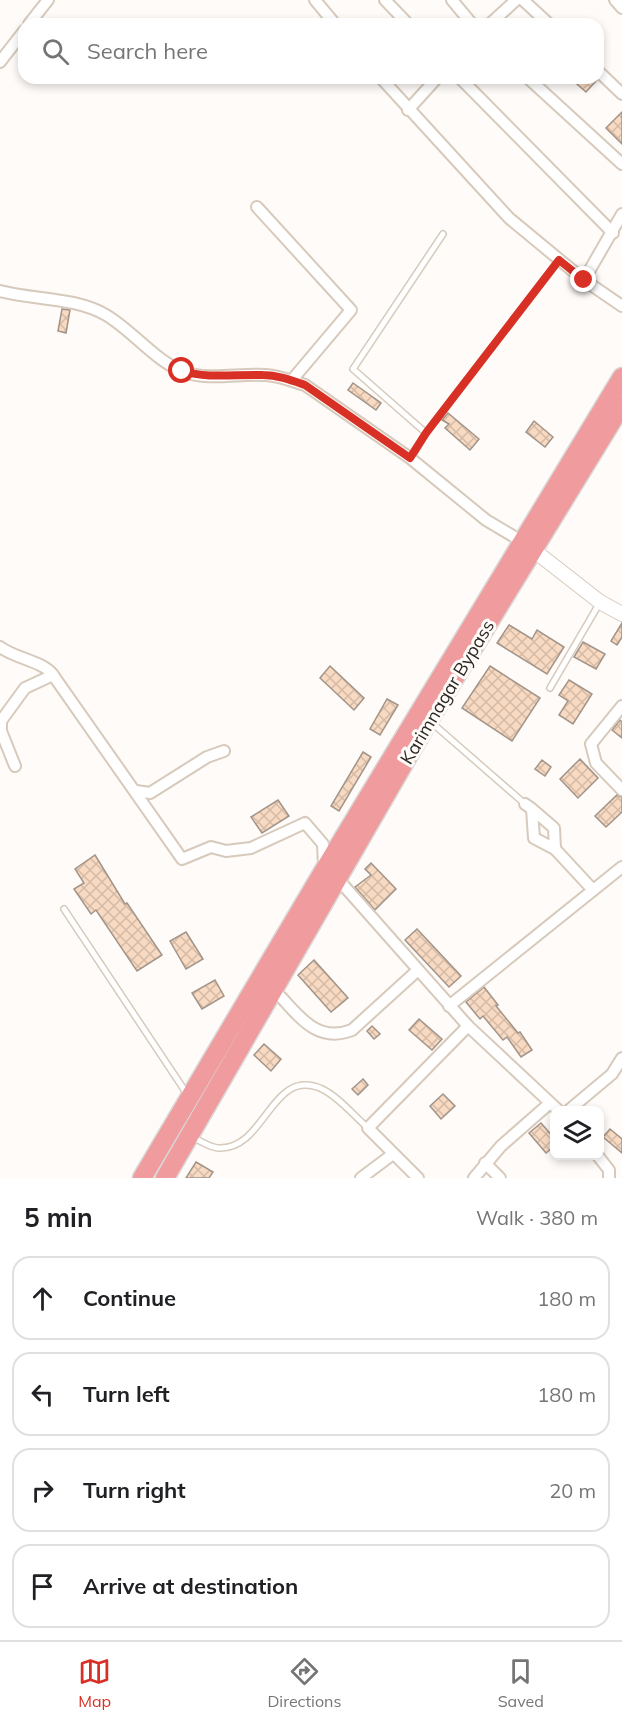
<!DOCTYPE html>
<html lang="en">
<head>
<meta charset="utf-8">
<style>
	:root { --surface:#fff; --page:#f2f2f2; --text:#202124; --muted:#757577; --line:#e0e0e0; --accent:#d93025 }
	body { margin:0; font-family:Mulish,sans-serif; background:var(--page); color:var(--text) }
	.controls { position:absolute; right:18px; bottom:18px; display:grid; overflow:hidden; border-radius:12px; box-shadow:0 3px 9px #0003 }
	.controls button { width:54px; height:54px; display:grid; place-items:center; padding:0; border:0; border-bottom:2px solid var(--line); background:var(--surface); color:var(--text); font:30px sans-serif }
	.stop { position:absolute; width:18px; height:18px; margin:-14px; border:4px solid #d93025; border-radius:50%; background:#fff }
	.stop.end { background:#d93025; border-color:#fff; box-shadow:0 2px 6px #0008 }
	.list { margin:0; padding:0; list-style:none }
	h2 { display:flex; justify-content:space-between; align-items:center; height:78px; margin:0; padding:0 24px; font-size:26px }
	h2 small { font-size:20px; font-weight:400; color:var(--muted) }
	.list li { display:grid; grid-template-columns:39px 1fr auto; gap:18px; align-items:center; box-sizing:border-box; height:84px; margin:0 12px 12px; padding:0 12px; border:2px solid var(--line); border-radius:18px }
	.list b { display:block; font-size:22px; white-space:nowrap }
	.list em { font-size:20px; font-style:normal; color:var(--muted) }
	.icon { flex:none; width:33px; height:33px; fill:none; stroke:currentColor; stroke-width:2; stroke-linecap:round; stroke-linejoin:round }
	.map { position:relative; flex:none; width:622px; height:1178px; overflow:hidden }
	.search { position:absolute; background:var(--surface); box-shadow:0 3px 9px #0003; left:18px; right:18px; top:18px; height:66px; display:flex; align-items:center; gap:15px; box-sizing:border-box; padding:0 21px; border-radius:18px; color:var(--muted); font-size:22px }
	.sheet { height:462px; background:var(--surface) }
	nav { display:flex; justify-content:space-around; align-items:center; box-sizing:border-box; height:84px; border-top:2px solid var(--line); background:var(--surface); font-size:16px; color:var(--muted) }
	nav a { display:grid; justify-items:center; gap:3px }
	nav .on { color:var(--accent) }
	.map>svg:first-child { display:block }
	.building { fill:url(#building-cross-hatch); stroke:#a29489; stroke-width:1.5 }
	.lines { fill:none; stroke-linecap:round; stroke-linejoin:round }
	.lane-casing { stroke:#d7cabc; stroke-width:8 }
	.street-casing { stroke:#d7cabc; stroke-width:14 }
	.secondary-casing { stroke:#d7cabc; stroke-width:16 }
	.highway-casing { stroke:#d9d8d7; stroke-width:21 }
	.lane { stroke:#fff; stroke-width:5 }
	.street { stroke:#fff; stroke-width:10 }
	.secondary { stroke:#fff; stroke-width:14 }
	.highway { stroke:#f09b9e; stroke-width:18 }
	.route { stroke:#d93025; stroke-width:8 }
	.labels { text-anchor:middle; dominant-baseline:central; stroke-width:6; stroke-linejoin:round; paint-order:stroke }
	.street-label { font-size:18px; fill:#2c2722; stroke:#fefbf8 }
</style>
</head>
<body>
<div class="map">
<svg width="622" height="1178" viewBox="0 0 622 1178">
	<defs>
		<pattern id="building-cross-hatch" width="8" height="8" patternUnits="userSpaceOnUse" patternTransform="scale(1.5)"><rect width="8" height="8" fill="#f8dac2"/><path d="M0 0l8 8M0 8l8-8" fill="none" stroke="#d5bba6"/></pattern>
	</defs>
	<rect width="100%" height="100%" fill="#fefbf8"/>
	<!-- building -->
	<g class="building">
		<polygon points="570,78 594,78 597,80 586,92"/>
		<polygon points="622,112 622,144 606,128"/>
		<polygon points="62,309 70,310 66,333 58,331"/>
		<polygon points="353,383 381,403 376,410 348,390"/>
		<polygon points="448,413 479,439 470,450 445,428 449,424 442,420"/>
		<polygon points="534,421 553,437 545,447 526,432"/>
		<polygon points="622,623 622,637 617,645 611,641"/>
		<polygon points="509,625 532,639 537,630 564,647 547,674 497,643"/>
		<polygon points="583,642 605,654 596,669 574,657"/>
		<polygon points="330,666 364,698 354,710 320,678"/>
		<polygon points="490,666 540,698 512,741 462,708"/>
		<polygon points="569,680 592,694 573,724 559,715 568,701 559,695"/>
		<polygon points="387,699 398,705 380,735 370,729"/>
		<polygon points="620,720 622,722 622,738 612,730"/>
		<polygon points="363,752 371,757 339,811 331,806"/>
		<polygon points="580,759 598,778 578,798 560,779"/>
		<polygon points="542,760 551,767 545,776 535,769"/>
		<polygon points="617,795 622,797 622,812 606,827 595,816"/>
		<polygon points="278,800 289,816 262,833 251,817"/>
		<polygon points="95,855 125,904 127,903 162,955 137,971 96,910 91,914 74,889 84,883 75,869"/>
		<polygon points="371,863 396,889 375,910 355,887 371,875 365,869"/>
		<polygon points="417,929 461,976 449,987 405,940"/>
		<polygon points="186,932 203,959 186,969 170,941"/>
		<polygon points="314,960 348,998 331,1012 298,975"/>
		<polygon points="215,980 224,996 202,1009 192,993"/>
		<polygon points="484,987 498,1005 496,1006 518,1033 520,1032 532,1050 521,1057 507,1037 503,1040 483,1016 480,1019 466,1002"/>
		<polygon points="419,1019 442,1039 432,1050 409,1030"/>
		<polygon points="372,1026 380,1034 374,1039 367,1031"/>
		<polygon points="264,1044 281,1059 271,1071 254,1055"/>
		<polygon points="363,1079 368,1085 358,1095 352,1089"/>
		<polygon points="443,1094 455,1106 441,1119 430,1106"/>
		<polygon points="541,1123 555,1139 555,1146 546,1153 529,1133"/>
		<polygon points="610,1129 622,1139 622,1153 603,1137"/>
		<polygon points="196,1162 213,1172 209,1178 186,1178"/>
	</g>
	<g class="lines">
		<defs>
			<g id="lane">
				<polyline points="426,433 559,260"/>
				<polyline points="411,458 426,433 353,369 443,234"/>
				<polyline points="550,688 599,604"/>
				<polyline points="431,722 525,804"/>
				<polyline points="64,909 187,1094"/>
				<path d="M198,1140C204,1143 212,1148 219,1148C266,1150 271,1066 322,1089C339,1097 354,1116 368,1128"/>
			</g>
			<g id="street">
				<polyline points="315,0 335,24"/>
				<polyline points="385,0 408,24"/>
				<polyline points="452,0 472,24"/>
				<polyline points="523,0 549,24"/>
				<polyline points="615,0 622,8"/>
				<polyline points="29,24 48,0"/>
				<polyline points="490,24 516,0"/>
				<polyline points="0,62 24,31"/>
				<polyline points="598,71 622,94"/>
				<polyline points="381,78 509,218 584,280"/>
				<polyline points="460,78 613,233"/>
				<polyline points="528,78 622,164"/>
				<polyline points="408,110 437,78"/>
				<polyline points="257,207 351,310 292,380"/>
				<polyline points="622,214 584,280 622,306"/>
				<path d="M0,291C34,300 75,297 106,315C133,331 155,361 184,372C210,381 239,373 266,375C280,376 292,381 305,385L410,458L486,520L523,542"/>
				<path d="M0,647C16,659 43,661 53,675"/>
				<polyline points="622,706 591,744 596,763 622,790"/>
				<polyline points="15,766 1,731 1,721 25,688 53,675 182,859 211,847 226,851 251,848 305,823 323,844 324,866"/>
				<polyline points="136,791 150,793 207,757 224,751"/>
				<polyline points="525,804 532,809 534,838 555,849 554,828 532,809"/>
				<polyline points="555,849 593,890"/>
				<polyline points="337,878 468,1026 368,1128 418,1178"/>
				<path d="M281,997C301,1019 319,1043 352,1030L418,970"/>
				<polyline points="449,1006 622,867"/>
				<polyline points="468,1026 558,1110"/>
				<polyline points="569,1110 612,1074 622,1058"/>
				<polyline points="598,1156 609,1170 609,1178"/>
				<polyline points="485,1163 500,1178"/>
				<polyline points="361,1178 393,1154"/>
				<polyline points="474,1178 501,1146 550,1103"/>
			</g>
			<polyline id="secondary" points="527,545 600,602 622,614"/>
			<g id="highway">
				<polyline points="142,1178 324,870 622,377"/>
				<polyline points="165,1178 429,720 622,405"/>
			</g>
		</defs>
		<!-- lane casing -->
		<use href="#lane" class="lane-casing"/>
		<!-- street casing -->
		<use href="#street" class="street-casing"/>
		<!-- secondary casing -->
		<use href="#secondary" class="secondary-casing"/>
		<!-- highway casing -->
		<use href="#highway" class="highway-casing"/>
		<!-- lane -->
		<use href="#lane" class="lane"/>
		<!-- street -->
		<use href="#street" class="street"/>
		<!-- secondary -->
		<use href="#secondary" class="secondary"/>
		<!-- highway -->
		<use href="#highway" class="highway"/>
	</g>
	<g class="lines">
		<!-- route -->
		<path class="route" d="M182,371C209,379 236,374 263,375C278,375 291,380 305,385L410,458L426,433L559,260L584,280"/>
	</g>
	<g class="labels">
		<!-- street labels -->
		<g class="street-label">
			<text transform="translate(447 692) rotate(-59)">Karimnagar Bypass</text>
		</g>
	</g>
</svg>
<div class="controls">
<button><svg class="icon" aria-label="layers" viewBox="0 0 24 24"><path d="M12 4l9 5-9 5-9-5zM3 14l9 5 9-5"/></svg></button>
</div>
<div class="stop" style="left:182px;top:371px"></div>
<div class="stop end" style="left:584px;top:280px"></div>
<div class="search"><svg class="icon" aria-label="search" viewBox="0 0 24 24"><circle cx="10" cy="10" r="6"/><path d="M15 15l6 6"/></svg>Search here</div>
</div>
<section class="sheet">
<h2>5 min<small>Walk · 380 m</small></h2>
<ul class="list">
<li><svg class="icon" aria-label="ahead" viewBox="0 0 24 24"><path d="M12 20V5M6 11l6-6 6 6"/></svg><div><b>Continue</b></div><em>180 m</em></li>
<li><svg class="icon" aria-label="left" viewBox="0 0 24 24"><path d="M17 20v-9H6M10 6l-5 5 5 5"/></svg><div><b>Turn left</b></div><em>180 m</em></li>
<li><svg class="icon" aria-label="right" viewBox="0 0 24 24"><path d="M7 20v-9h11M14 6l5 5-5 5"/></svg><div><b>Turn right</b></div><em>20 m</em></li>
<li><svg class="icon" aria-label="arrive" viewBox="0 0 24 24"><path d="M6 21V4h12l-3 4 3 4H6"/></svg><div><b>Arrive at destination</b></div></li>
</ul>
</section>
<nav>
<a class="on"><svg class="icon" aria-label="map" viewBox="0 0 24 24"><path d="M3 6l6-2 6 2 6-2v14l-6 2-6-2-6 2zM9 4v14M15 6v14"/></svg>Map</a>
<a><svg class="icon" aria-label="directions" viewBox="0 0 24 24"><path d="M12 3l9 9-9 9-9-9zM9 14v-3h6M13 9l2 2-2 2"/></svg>Directions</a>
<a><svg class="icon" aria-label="saved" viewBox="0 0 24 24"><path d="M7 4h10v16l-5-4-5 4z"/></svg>Saved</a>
</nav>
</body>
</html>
